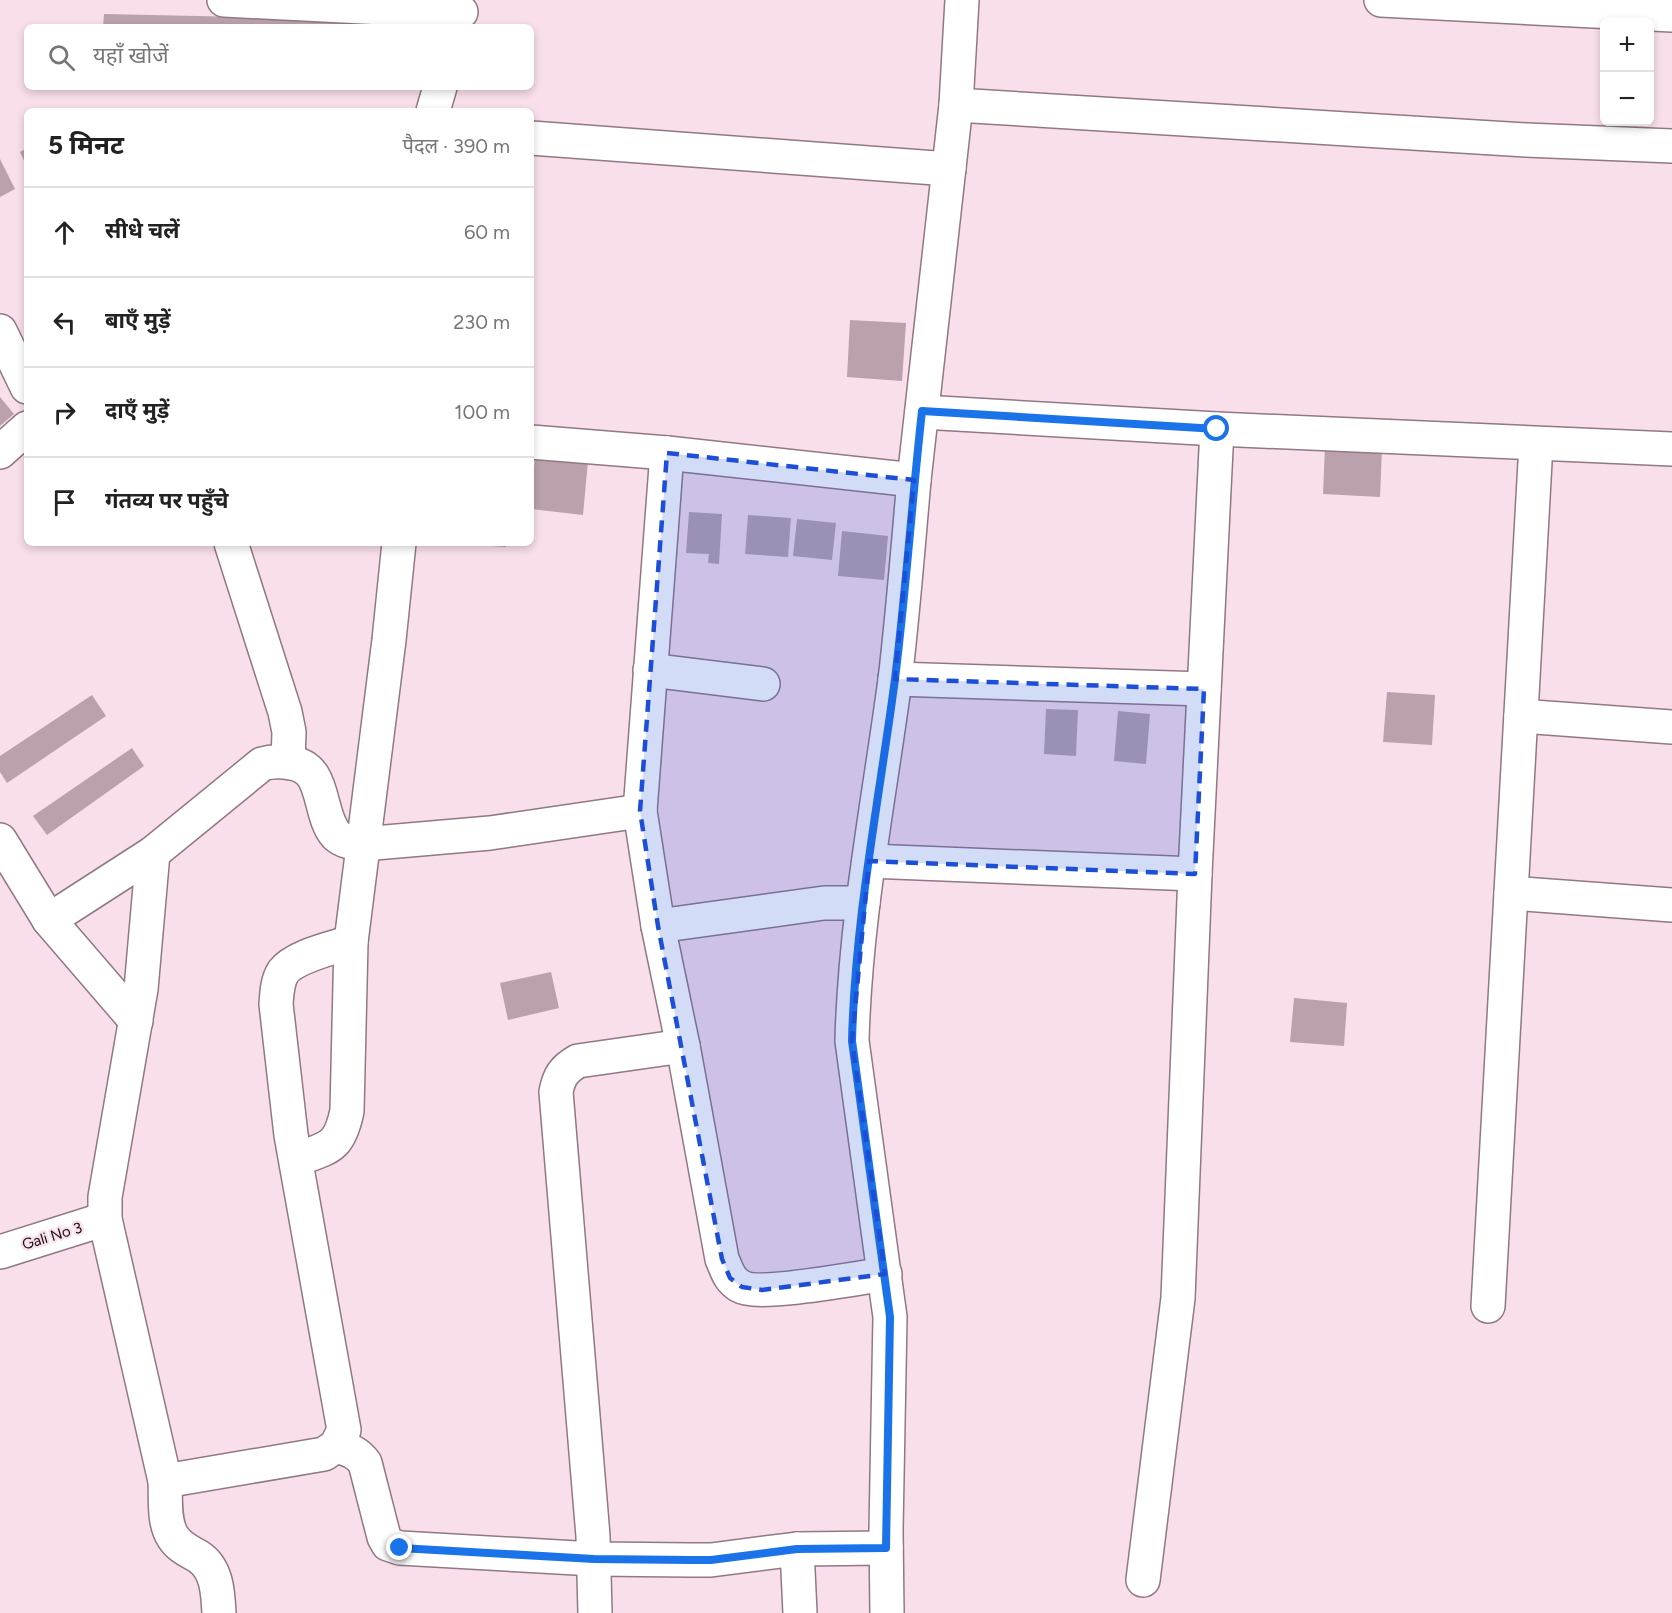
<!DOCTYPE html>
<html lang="hi">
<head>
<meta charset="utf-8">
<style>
	:root { --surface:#fff; --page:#f2f2f2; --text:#222; --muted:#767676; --line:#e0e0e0 }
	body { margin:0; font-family:Figtree,"Noto Sans Devanagari",sans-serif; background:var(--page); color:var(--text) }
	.controls { position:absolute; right:18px; top:18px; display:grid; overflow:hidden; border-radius:9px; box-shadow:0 3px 9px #0003 }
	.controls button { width:54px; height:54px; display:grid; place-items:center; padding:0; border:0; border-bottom:2px solid var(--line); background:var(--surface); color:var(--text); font:30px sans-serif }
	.stop { position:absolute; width:18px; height:18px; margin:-14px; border:4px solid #1a73e8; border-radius:50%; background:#fff }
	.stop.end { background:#1a73e8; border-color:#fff; box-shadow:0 2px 6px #0008 }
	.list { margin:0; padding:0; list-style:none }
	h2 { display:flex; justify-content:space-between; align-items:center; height:78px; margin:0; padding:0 24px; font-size:26px }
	h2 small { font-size:20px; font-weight:400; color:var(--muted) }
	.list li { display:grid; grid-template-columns:39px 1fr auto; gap:18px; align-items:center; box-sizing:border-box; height:90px; padding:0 24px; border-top:2px solid var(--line) }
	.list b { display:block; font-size:22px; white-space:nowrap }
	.list em { font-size:20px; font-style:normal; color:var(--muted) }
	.icon { flex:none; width:33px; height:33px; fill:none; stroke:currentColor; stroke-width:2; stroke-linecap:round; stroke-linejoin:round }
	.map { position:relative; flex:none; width:1672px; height:1613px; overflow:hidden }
	.search { position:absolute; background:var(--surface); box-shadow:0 3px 9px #0003; left:24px; top:24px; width:510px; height:66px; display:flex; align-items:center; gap:15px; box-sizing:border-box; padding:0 21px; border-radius:9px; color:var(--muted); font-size:22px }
	.panel { position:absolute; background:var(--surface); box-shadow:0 3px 9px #0003; left:24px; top:108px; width:510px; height:438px; border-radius:9px }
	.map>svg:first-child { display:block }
	.building { fill:#bba1ad }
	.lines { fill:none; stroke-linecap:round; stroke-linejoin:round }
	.minor-casing { stroke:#907884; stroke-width:36 }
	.minor { stroke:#fff; stroke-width:33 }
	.route { stroke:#1a73e8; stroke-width:8 }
	.marked { fill:#1d4ed8; fill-opacity:0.2; stroke:#1d4ed8; stroke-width:4.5; stroke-dasharray:12 8; stroke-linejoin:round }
	.labels { text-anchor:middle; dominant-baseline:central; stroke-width:4.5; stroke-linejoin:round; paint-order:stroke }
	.street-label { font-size:15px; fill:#160d12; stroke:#f9deeb }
</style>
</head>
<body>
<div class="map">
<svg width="1672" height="1613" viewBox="0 0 1672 1613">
	<rect width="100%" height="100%" fill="#f9deeb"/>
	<!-- building -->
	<g class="building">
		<polygon points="104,14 339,19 338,27 103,27"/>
		<polygon points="27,148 27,167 20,152"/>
		<polygon points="0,159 15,189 0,197"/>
		<polygon points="850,320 906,323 902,381 847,377"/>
		<polygon points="0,397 14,414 0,426"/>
		<polygon points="1325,446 1382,449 1380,497 1323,494"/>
		<polygon points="535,455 588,461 583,515 531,509"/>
		<polygon points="689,512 722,514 719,564 708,563 709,554 686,553"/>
		<polygon points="748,515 791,518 788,557 745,554"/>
		<polygon points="797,519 836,523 832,560 793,556"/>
		<polygon points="842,531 888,536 884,580 838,576"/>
		<polygon points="477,543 506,543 506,547 477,545"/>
		<polygon points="1387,692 1435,695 1432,745 1383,742"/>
		<polygon points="92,695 106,716 7,783 0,772 0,756"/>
		<polygon points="1046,709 1078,710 1076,756 1044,754"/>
		<polygon points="1118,711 1150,714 1146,764 1114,761"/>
		<polygon points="132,748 144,766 47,835 33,816"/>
		<polygon points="551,972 559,1008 508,1020 500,983"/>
		<polygon points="1294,998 1347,1003 1344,1046 1290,1042"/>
	</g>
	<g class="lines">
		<defs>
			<g id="minor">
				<polyline points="224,0 461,12"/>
				<polyline points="1381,0 1672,15"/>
				<polyline points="956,105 1526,140 1672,146"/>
				<polyline points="433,111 440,87"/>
				<polyline points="531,138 949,169"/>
				<polyline points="0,331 27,387"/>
				<polyline points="922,412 1217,429 1672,449"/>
				<path d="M531,442L667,453L914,480C908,547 903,613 895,680C879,800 855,920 852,1041L890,1317L886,1530L887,1613"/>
				<polyline points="0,452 27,428"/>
				<path d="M667,453L640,811L658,926L683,1046L722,1259C727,1270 729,1280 740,1286C758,1297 859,1278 885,1274"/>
				<polyline points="914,480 956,105 962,0"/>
				<polyline points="231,543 285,712 289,732 288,762"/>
				<polyline points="650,670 763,684"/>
				<polyline points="895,679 1204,689"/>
				<polyline points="1521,716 1672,727"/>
				<polyline points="0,840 49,920 136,1021"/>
				<path d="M153,853L141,989L105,1197V1219L165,1481C166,1498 163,1522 173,1537C179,1547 189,1551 199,1557C217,1569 218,1593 219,1613"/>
				<polyline points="869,861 1195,874"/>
				<polyline points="1511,893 1672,905"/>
				<path d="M49,920L153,853L262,764C272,761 280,761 291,763C327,767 317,813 336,835C343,842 354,843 363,844L490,833L640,811"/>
				<polyline points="658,926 824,903 863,903"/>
				<path d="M296,1160C329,1147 339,1149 347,1111L351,942L389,640L399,543"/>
				<polyline points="0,1252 105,1219"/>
				<polyline points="1488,1306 1536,444"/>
				<path d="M336,1446C349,1450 357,1452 365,1463L384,1537L388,1544L400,1548L594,1559L690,1560H711L797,1549L886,1548"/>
				<path d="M165,1481L324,1454L336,1446L344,1430L291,1135L276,1004C277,993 277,982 283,972C295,956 333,948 351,942"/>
				<polyline points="797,1549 800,1613"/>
				<polyline points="1143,1580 1178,1298 1195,874 1217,429"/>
				<path d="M595,1613L593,1536L556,1092C559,1076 564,1069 578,1061L683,1046"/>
			</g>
		</defs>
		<!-- minor casing -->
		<use href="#minor" class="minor-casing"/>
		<!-- minor -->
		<use href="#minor" class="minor"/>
	</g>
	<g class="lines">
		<!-- route -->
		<path class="route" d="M400,1548L594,1559L690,1560H711L797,1549L886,1548L890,1317L852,1041C855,920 879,800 895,679C906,590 912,501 922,411L1217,429"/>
	</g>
	<!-- marked area -->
	<path class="marked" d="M667,453L914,480L895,679L1204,689L1195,874L869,861L852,1041L885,1274L762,1290L742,1287L730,1278L722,1259L658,926L640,811Z"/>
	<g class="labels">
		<!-- street labels -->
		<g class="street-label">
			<text transform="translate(52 1236) rotate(-17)">Gali No 3</text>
		</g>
	</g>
</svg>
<div class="controls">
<button>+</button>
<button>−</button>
</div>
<div class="stop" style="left:1217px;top:429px"></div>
<div class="stop end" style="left:400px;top:1548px"></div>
<div class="search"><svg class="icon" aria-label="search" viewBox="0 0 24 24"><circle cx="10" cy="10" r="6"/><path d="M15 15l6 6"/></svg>यहाँ खोजें</div>
<section class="panel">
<h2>5 मिनट<small>पैदल · 390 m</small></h2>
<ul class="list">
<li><svg class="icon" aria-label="ahead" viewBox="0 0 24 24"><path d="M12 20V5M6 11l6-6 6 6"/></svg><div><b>सीधे चलें</b></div><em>60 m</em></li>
<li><svg class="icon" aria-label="left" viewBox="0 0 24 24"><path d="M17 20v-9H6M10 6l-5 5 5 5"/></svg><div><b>बाएँ मुड़ें</b></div><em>230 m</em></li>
<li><svg class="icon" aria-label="right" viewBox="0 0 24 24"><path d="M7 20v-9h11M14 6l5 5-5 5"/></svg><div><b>दाएँ मुड़ें</b></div><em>100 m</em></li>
<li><svg class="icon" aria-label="arrive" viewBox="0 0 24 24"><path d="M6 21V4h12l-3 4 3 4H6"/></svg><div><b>गंतव्य पर पहुँचे</b></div></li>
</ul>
</section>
</div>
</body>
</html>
